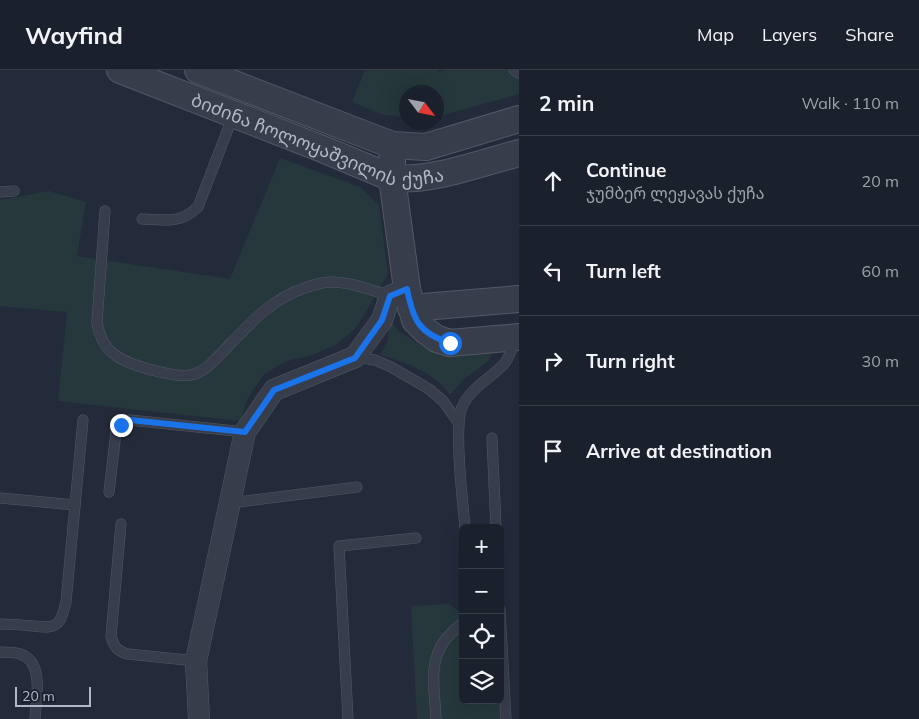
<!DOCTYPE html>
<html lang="en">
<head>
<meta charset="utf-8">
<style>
	:root { --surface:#1a202c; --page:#272d38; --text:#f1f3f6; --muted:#9fa3a9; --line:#383e48 }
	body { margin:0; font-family:Mulish,"Noto Sans Georgian",sans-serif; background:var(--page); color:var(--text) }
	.controls { position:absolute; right:15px; bottom:15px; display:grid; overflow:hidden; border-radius:8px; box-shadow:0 5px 20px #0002 }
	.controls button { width:45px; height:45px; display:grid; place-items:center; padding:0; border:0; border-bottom:1px solid var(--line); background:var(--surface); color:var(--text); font:25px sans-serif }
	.compass { position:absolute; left:399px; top:15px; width:45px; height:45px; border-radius:50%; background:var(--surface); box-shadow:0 5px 20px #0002; rotate:122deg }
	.scale { position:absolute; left:15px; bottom:12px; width:76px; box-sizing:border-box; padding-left:5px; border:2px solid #b2b8c6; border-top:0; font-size:14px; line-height:18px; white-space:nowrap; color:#b2b8c6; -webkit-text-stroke:4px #1c222f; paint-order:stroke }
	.stop { position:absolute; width:15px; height:15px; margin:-11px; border:4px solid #1a73e8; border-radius:50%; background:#fff }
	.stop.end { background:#1a73e8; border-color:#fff; box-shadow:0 1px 5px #0008 }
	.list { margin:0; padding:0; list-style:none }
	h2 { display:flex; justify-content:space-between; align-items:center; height:65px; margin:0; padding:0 20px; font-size:21px }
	h2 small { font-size:16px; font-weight:400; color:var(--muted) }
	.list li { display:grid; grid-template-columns:32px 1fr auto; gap:15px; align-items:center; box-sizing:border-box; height:90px; padding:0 20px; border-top:1px solid var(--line) }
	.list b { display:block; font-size:19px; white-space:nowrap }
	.list p { margin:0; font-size:16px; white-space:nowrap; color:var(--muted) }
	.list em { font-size:16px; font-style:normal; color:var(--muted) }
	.icon { flex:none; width:28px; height:28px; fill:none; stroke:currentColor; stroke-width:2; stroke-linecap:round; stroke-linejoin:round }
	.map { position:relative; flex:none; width:519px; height:649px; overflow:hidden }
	header { display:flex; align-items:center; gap:30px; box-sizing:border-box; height:70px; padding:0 25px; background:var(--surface); border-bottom:1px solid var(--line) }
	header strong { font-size:24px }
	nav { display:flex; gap:28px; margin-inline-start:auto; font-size:18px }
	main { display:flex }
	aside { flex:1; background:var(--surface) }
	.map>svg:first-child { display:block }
	.green { fill:#26383c }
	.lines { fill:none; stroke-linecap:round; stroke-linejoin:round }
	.service-casing { stroke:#525865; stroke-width:11 }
	.minor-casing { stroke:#525865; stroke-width:22 }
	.tertiary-casing { stroke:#525865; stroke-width:28 }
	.service { stroke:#373d4a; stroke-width:10 }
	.minor { stroke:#373d4a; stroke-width:21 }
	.tertiary { stroke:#373d4a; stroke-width:26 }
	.route { stroke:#1a73e8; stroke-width:6 }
	.labels { text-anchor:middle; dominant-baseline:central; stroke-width:4; stroke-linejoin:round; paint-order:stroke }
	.street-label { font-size:18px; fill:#b2b8c6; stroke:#1c222f }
</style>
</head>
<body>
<header>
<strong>Wayfind</strong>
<nav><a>Map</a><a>Layers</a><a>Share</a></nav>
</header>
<main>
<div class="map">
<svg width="519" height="649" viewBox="0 0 519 649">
	<rect width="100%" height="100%" fill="#232b3a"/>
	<!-- green -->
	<g class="green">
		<polygon points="365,0 437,0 438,2 447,0 519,0 519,24 437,47 437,22 407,22 406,47 383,45 352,32"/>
		<polygon points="280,88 360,117 379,135 388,204 357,257 337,274 315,284 284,292 264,304 248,328 240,351 58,331 67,242 0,236 0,130 49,121 86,132 77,186 230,209"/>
		<path d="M390,249L398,261L429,280L450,284L493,280L489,290L463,310L450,325C435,302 406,293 381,285L388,269Z"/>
		<polygon points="449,534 463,545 463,630 500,630 501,649 417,649 411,536"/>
	</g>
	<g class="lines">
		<defs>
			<g id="service">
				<polyline points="514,0 519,3"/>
				<polyline points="0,122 14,121"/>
				<path d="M105,141L97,252C99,265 103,276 114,284C127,295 179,310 195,304C210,298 221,283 232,272C254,249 274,228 305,218C313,215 322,212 331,212C351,212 371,220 390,226"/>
				<path d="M142,149C166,150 180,154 198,137L233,46"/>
				<polyline points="355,287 375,290 391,297 429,319 443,331 458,352"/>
				<polyline points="492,368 496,458"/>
				<polyline points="109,422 116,362 121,355 130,350 245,362"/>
				<polyline points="0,428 75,435"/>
				<polyline points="230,433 357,417"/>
				<path d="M121,454L111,566C114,577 117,581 128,584L196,591"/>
				<path d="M465,458C463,433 453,353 463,335C471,318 491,308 504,294C510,287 512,278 514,269"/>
				<polyline points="500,540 506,649"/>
				<path d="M0,554C11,554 22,555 33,556C57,559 60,556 66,532L83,350"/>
				<path d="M0,582C6,582 14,582 20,584C45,592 36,629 35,649"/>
				<polyline points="348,649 339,476 416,468"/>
				<path d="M436,649C434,608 425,580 463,553"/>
			</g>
			<polyline id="minor" points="199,649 196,591 245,362 274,320 355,287 382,250 390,226 407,219"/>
			<g id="tertiary">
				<path id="s1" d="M120,0L325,80L392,108C432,112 480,93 519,83"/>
				<polyline points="198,0 392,75 426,77 519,49"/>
				<polyline points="392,90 392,108 407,219 415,250 426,261 437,269 450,273 519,267"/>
				<polyline points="411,238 519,229"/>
			</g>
		</defs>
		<!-- service casing -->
		<use href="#service" class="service-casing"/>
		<!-- minor casing -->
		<use href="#minor" class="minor-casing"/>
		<!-- tertiary casing -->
		<use href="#tertiary" class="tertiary-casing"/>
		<!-- service -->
		<use href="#service" class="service"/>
		<!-- minor -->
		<use href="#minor" class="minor"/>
		<!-- tertiary -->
		<use href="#tertiary" class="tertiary"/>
	</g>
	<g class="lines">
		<!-- route -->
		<path class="route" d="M121,355L130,350L245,362L274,320L355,288L382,250L390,226L407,219C413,249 418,263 450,273"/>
	</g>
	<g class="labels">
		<!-- street labels -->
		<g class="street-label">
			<text stroke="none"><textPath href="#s1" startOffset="211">ბიძინა ჩოლოყაშვილის ქუჩა</textPath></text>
		</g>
	</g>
</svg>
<div class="controls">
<button>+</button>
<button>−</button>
<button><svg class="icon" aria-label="locate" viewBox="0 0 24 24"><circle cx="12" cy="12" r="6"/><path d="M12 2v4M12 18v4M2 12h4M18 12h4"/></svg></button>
<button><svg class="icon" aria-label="layers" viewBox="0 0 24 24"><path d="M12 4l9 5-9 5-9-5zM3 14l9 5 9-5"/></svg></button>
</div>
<svg class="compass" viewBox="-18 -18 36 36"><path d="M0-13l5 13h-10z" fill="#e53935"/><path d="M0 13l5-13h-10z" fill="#9fa3a9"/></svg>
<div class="scale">20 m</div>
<div class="stop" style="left:450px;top:273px"></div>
<div class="stop end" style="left:121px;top:355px"></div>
</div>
<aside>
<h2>2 min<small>Walk · 110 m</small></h2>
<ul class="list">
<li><svg class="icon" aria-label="ahead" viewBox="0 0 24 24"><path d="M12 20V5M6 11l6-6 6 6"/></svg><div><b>Continue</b><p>ჯუმბერ ლეჟავას ქუჩა</p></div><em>20 m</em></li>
<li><svg class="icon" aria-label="left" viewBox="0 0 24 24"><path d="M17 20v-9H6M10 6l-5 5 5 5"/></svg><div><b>Turn left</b></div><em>60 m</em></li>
<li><svg class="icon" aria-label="right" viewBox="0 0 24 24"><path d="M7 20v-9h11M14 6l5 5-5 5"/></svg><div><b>Turn right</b></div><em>30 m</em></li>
<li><svg class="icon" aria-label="arrive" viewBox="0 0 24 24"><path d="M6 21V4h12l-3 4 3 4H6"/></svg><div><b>Arrive at destination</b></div></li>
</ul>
</aside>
</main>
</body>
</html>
